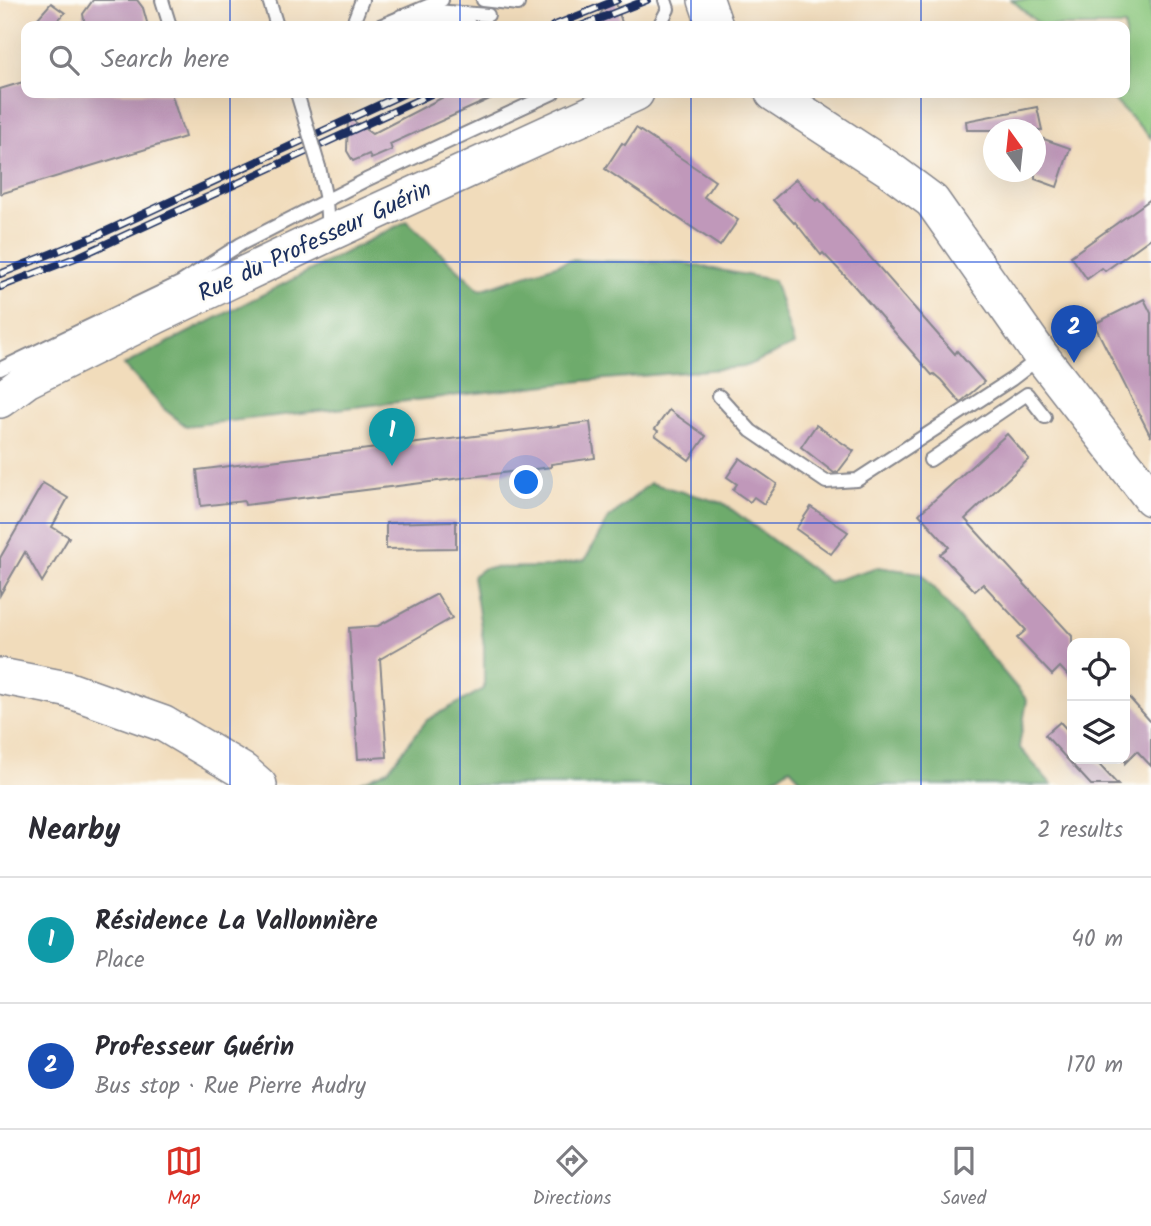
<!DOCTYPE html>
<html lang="en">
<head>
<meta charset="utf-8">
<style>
	:root { --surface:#fff; --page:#f7f7f7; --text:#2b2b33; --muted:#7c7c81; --line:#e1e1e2; --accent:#d93025 }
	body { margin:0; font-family:Kalam,sans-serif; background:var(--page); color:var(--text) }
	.controls { position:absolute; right:21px; bottom:21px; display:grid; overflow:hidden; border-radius:14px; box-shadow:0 7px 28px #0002 }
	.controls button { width:63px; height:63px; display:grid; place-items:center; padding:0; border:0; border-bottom:2px solid var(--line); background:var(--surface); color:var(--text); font:35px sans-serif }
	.compass { position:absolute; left:983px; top:119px; width:63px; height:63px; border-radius:50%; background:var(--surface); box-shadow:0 7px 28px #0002; rotate:345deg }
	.you { position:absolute; left:527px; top:483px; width:24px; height:24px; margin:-18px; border:5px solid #fff; border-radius:50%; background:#1a73e8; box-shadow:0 0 0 10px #1a73e833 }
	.badge { display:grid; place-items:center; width:46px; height:46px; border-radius:50%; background:var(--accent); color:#fff; font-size:23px; font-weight:700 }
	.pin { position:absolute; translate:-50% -58px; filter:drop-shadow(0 2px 4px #0008) }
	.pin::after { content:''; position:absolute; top:37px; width:24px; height:21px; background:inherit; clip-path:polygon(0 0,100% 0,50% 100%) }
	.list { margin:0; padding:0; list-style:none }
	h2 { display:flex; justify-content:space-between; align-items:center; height:91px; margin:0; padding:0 28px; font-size:30px }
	h2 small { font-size:23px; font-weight:400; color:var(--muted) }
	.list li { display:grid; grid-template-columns:46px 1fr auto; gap:21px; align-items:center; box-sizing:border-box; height:126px; padding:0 28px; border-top:2px solid var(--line) }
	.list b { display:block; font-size:26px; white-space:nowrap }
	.list p { margin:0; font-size:23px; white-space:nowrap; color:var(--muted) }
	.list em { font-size:23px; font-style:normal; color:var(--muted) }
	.icon { flex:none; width:38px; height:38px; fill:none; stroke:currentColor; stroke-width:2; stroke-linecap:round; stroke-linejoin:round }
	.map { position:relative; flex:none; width:1151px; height:785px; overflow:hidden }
	.search { position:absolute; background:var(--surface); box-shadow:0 7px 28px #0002; left:21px; right:21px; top:21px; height:77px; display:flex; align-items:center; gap:18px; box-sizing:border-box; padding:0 24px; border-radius:14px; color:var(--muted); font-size:26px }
	.sheet { height:343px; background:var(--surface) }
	nav { display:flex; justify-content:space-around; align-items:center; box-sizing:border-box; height:98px; border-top:2px solid var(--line); background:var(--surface); font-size:19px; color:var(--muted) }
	nav a { display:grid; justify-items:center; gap:4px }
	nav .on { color:var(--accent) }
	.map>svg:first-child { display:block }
	.green { fill:#89c67c; stroke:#527a6d; stroke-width:2 }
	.forest { fill:#6eab6c; stroke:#446d65; stroke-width:2 }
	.building { fill:#c098ba }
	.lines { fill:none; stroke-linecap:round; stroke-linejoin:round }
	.lane-casing { stroke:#86868c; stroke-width:16 }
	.secondary-casing { stroke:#86868c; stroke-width:38 }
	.lane { stroke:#fff; stroke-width:12 }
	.secondary { stroke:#fff; stroke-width:35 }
	.rail-casing { stroke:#1b2f5e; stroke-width:8 }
	.rail { stroke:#fdfcf7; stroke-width:5; stroke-dasharray:16; stroke-linecap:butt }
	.lane-bridge-casing { stroke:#86868c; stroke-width:16; stroke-linecap:butt }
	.lane-bridge { stroke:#fff; stroke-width:12 }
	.grid { fill:none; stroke:#1d4ed8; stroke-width:2; stroke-opacity:0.55 }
	.labels { text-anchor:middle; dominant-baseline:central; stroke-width:5; stroke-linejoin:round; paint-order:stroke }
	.street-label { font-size:24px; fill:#1b2f5e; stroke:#fdfcf7 }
</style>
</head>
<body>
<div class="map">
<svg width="1151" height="785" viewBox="0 0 1151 785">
	<rect width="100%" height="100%" fill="#fdfcf7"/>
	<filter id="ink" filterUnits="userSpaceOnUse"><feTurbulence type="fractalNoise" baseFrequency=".0143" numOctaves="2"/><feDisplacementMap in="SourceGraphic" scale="14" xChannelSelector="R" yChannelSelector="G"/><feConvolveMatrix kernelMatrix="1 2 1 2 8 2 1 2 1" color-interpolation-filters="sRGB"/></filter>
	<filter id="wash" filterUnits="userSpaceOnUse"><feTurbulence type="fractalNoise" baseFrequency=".00686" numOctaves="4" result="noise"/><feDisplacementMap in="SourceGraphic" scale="28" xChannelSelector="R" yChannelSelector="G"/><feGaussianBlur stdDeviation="1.57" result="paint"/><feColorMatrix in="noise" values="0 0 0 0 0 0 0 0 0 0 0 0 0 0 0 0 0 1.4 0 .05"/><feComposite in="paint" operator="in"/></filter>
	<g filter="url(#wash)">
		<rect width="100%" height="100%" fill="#f1dcbb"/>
		<!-- green -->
		<polygon class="green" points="1012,0 1151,0 1151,138 1107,93 1125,93 1125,26 1041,26"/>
		<!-- forest -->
		<g class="forest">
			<polygon points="407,221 480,290 571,260 682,263 774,280 794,345 744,367 583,381 186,426 164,409 124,365"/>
			<polygon points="650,483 723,503 829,582 878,567 921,573 1027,700 1019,747 1052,785 806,785 790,768 763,785 355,785 388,770 427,720 484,689 484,646 473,576 484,568 545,567 585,560 608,519"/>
		</g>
		<g id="blocks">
			<!-- building -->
			<g class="building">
				<polygon points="93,0 137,0 143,8 148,26 85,26 83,14"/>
				<polygon points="610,0 615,0 623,26 592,26"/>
				<polygon points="51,3 65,13 52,26 31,26"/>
				<polygon points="26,81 26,93 171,93 185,137 0,194 0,89"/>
				<polygon points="451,93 503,93 390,144 392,150 371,159 369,154 353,161 347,151 348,117 372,134"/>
				<polygon points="1037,107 1042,130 967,130 966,121"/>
				<polygon points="636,128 715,181 704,197 738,220 720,246 605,169 622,143 625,145"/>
				<polygon points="1035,136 1070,148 1057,187 1035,179"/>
				<polygon points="796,179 816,201 819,199 955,354 957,351 984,382 962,401 960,402 941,380 934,374 932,375 848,279 823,253 821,255 795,222 794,223 773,200"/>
				<polygon points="1151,199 1151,238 1105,271 1102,268 1087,279 1071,256"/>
				<polygon points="1144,299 1151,313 1151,437 1094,324"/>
				<polygon points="669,410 706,436 689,460 655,435 658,431 655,429"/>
				<polygon points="590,422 595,458 551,464 551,467 245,505 244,501 201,506 197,470"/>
				<polygon points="816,425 854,451 838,472 834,473 801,447"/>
				<polygon points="1007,434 1029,459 965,519 1072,636 1072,680 1060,667 1052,675 1017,638 1026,630 983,584 975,591 940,554 949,547 919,514"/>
				<polygon points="740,458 777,484 764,504 754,497 750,502 733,490 737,484 727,477"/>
				<polygon points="43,483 68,498 52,527 69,537 42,582 25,552 0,595 0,558"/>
				<polygon points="811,507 848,532 831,554 796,529"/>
				<polygon points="456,521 456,548 386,549 386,523"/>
				<polygon points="437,594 452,618 380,659 387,757 358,759 349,628 378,626"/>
				<polygon points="1125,693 1151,722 1151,766 1137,751 1125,763"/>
				<polygon points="1060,722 1072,735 1072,759 1094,759 1118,785 1091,785 1045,735"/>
			</g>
		</g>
	</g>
	<g filter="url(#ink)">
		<use href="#blocks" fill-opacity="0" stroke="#86868c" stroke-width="2"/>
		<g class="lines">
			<defs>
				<g id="lane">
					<polyline points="162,0 170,26"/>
					<polyline points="269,0 277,26"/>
					<polyline points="483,0 518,4"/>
					<polyline points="422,10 488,15"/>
					<polyline points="401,16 469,24"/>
					<polyline points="352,26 362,0"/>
					<polyline points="380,26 442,0"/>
					<polyline points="659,26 668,9 665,0"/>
					<polyline points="319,167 326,200 328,230"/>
					<polyline points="0,369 180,283 241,244 366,180 553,93"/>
					<polyline points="719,396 751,431 826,482 857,480 1012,379 1038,359"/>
					<polyline points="930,460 1027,394 1045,417"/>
				</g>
				<g id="secondary">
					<polyline points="706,0 715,26"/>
					<polyline points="773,93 889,169 932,201 1041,356 1151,498"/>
					<polyline points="0,400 27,380 156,316 328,234 636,93"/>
					<polyline points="0,676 66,689 164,724 243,771 259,785"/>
				</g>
			</defs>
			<!-- lane casing -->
			<use href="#lane" class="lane-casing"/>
			<!-- secondary casing -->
			<use href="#secondary" class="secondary-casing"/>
			<!-- lane -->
			<use href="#lane" class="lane"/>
			<!-- secondary -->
			<use href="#secondary" class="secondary"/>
			<defs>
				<g id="rail">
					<polyline points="553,26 617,0"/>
					<polyline points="581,26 647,0"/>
					<polyline points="0,274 98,235 405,93"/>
					<polyline points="0,287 80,256 433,93"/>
				</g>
			</defs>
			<!-- rail casing -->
			<use href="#rail" class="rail-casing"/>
			<!-- rail -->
			<use href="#rail" class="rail"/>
			<defs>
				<polyline id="lane-bridge" points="297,93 319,167"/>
			</defs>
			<!-- lane-bridge casing -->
			<use href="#lane-bridge" class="lane-bridge-casing"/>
			<!-- lane-bridge -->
			<use href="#lane-bridge" class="lane-bridge"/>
		</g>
	</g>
	<!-- grid -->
	<path class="grid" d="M230,0V26M460,0V26M691,0V26M921,0V26M230,93V785M460,93V785M691,93V785M921,93V785M0,262H1151M0,523H1151"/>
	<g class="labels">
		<!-- street labels -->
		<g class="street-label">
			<text transform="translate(315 242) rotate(-25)">Rue du Professeur Guérin</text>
		</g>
	</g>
</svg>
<div class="controls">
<button><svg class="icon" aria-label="locate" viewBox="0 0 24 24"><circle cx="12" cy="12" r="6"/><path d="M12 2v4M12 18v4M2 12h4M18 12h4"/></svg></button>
<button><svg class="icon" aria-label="layers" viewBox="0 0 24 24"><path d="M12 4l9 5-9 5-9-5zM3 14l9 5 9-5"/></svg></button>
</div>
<svg class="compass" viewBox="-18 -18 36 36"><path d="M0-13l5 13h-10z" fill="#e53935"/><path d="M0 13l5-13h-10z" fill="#7c7c81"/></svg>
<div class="you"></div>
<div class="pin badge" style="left:392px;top:466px;background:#0f9aa8">1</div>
<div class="pin badge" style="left:1074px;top:363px;background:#1a4fb4">2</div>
<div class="search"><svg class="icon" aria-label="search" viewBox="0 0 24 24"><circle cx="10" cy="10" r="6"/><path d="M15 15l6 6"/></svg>Search here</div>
</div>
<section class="sheet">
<h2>Nearby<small>2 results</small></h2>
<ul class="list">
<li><span class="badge" style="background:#0f9aa8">1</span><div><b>Résidence La Vallonnière</b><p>Place</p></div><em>40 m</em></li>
<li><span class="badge" style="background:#1a4fb4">2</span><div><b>Professeur Guérin</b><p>Bus stop · Rue Pierre Audry</p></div><em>170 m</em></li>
</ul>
</section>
<nav>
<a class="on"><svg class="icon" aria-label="map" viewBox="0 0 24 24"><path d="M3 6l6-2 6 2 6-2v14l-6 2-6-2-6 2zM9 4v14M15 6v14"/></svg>Map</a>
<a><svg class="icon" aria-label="directions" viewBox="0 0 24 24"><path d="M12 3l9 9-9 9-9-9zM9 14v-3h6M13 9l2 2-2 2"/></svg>Directions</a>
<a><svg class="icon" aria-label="saved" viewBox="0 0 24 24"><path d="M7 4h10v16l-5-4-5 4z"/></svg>Saved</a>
</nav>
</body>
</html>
